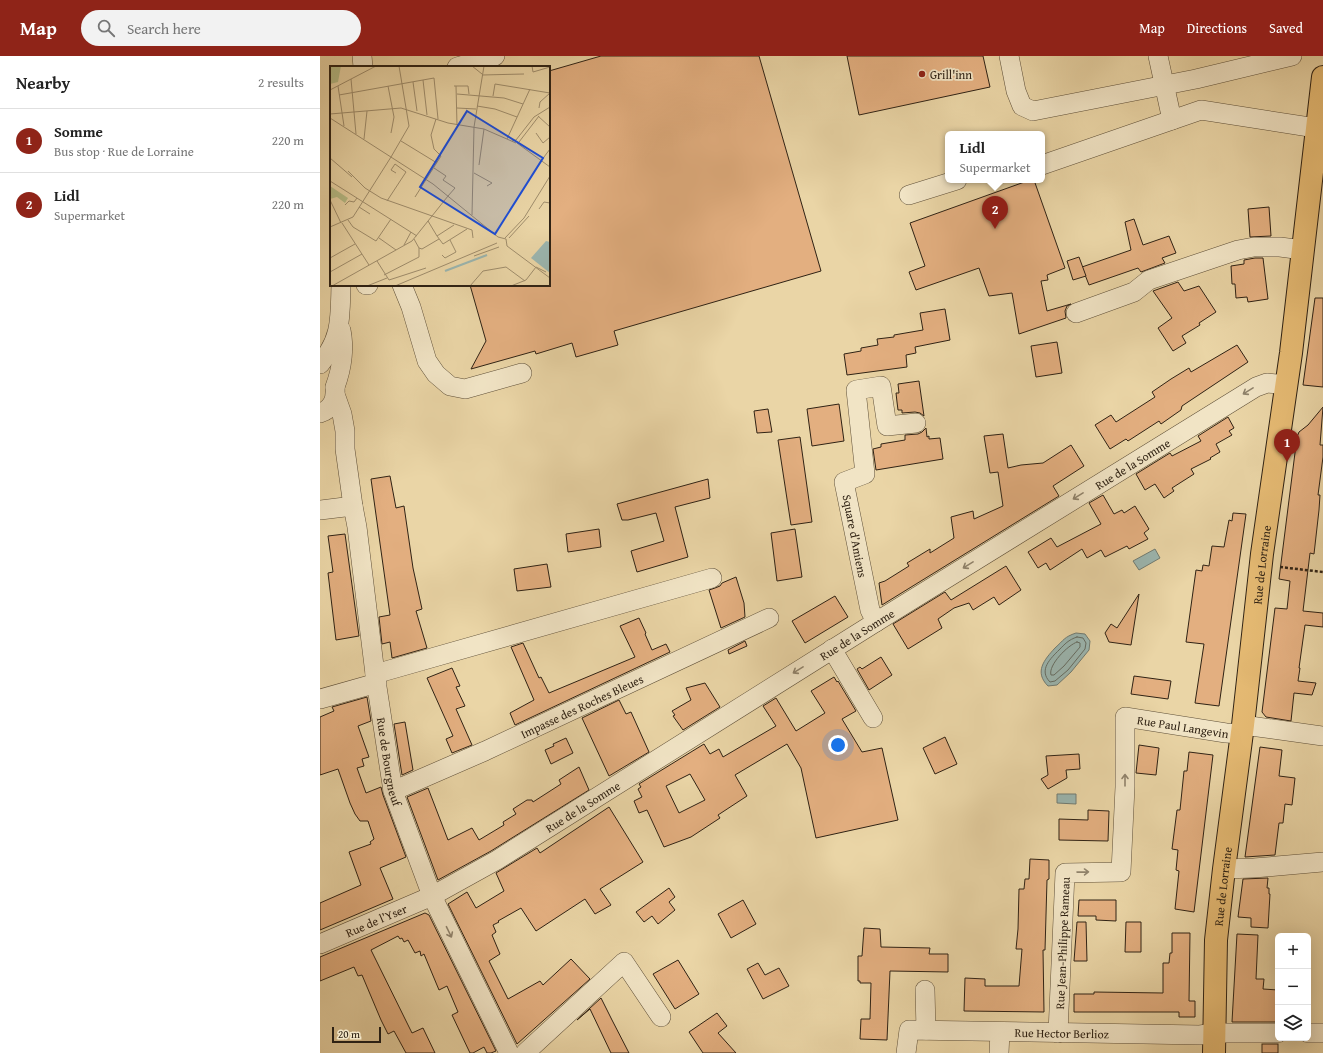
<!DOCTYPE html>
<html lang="en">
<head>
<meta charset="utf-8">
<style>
	:root { --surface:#fff; --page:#f2f2f2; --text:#222; --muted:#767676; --line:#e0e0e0; --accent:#8f2418 }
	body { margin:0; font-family:"Gentium Book Plus",serif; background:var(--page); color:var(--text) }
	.controls { position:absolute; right:12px; bottom:12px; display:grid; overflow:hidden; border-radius:6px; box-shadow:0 4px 16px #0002 }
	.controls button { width:36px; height:36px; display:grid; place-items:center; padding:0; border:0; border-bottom:1px solid var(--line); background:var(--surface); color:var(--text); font:20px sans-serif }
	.scale { position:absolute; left:12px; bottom:10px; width:49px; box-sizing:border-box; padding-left:4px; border:2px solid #2f2214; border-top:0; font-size:11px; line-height:14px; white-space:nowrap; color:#2f2214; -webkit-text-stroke:3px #f1e4c5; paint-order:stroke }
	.you { position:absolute; left:518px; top:689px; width:14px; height:14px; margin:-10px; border:3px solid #fff; border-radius:50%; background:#1a73e8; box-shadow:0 0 0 6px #1a73e833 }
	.badge { display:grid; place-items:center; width:26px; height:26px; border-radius:50%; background:var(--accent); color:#fff; font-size:13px; font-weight:700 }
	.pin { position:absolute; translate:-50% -33px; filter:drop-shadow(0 1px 2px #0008) }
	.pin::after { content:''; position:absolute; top:21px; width:14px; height:12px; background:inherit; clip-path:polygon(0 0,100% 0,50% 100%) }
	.popup { position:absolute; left:625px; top:75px; width:100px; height:52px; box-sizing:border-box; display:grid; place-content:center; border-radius:6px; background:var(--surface); filter:drop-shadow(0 1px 3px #0005); font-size:13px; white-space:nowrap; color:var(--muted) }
	.popup b { font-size:15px; color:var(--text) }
	.popup::after { content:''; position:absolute; left:50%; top:100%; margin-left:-8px; border:8px solid transparent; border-top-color:var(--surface) }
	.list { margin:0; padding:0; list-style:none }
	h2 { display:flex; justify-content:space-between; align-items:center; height:52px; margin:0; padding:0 16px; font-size:17px }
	h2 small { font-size:13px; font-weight:400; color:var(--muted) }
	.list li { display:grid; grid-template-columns:26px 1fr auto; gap:12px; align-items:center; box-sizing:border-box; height:64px; padding:0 16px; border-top:1px solid var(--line) }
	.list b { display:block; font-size:15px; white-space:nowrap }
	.list p { margin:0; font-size:13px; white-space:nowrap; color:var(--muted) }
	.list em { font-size:13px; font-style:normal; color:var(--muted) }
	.icon { flex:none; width:22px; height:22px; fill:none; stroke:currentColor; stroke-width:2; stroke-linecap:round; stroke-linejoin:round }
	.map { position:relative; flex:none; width:1003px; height:997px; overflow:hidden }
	header { display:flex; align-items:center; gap:24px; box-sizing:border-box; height:56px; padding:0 20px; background:var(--accent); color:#fff }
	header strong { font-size:19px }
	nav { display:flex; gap:22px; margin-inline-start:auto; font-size:14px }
	.search { width:280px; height:36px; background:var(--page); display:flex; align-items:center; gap:10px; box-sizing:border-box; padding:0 14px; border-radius:22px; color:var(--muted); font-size:15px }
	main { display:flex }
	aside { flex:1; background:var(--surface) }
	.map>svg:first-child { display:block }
	.water { fill:#9bb6b0; stroke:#707b72 }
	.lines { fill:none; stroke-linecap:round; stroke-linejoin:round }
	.shore { stroke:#656c62; stroke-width:1 }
	.building { fill:#e3af80; stroke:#2f2214; fill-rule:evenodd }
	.minor-casing { stroke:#5e4f38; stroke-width:20 }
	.major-casing { stroke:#2f2214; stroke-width:24 }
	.path { stroke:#2f2214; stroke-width:2.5; stroke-dasharray:3 2; stroke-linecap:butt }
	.minor { stroke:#f1e4c5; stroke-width:19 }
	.major { stroke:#e5ba73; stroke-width:22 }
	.oneway { stroke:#90836c }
	.poi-dot { fill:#8f2418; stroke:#f1e4c5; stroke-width:1.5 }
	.labels { text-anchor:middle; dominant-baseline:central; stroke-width:3.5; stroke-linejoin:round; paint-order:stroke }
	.poi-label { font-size:12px; fill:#2f2214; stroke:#f1e4c5; text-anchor:start }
	.street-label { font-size:12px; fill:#2f2214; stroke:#f1e4c5 }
	.inset-river { fill:none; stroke:#9bb6b0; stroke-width:2 }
	.inset-road { fill:none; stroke:#9f8d6c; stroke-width:1 }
	.view { fill:#1d4ed8; fill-opacity:0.15; stroke:#1d4ed8; stroke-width:2 }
	.inset-edge { fill:none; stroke:#2f2214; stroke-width:2 }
</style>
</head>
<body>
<header>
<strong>Map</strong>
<div class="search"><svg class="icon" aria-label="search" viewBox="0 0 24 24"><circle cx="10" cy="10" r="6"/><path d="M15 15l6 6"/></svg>Search here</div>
<nav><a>Map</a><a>Directions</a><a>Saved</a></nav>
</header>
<main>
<aside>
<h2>Nearby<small>2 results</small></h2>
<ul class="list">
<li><span class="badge">1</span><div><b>Somme</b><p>Bus stop · Rue de Lorraine</p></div><em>220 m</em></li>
<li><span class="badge">2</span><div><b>Lidl</b><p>Supermarket</p></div><em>220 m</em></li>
</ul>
</aside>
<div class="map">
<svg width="1003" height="997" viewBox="0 0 1003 997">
	<rect width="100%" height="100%" fill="#ead5a6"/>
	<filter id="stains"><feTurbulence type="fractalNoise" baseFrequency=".005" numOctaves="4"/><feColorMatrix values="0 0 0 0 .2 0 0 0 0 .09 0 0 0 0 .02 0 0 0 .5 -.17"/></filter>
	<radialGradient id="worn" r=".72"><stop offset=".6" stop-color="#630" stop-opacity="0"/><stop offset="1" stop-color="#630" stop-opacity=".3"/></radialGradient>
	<!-- water -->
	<g class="water">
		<polygon points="835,493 840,502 819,514 813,505"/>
		<path d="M756,577L765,578L770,585L769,594L751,616L737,629L728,630C714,616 724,604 735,592C744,584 744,581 756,577Z"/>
		<polygon points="737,738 756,738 756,748 737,747"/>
	</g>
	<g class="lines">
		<!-- shore -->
		<g class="shore">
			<path d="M757,581L763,582L766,587L765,593L748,614L735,625L730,626C718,614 731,602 739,594C745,588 748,584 757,581Z"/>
			<path d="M757,586L760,587V591L744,610L734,619H731C728,609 748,589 757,586Z"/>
		</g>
	</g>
	<!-- building -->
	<g class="building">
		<polygon points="281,0 439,0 501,215 294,275 298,289 256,301 252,287 216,298 215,295 151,313 166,285 150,229 229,229 229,15"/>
		<polygon points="527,0 663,0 670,31 539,59"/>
		<polygon points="710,124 714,124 745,212 727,219 728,224 721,225 727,255 751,248 747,250 745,255 746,262 699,278 692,237 669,240 659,212 596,234 589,216 605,210 590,167"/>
		<polygon points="949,151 951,180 930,181 928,153"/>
		<polygon points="814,163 823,189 849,180 856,197 842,202 845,207 821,216 818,212 769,229 762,211 811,194 805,166"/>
		<polygon points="759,201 766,220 753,224 747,205"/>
		<polygon points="935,202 943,202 948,243 928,246 927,241 916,242 915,228 912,228 911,210 924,208 924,204"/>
		<polygon points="858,226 864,235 879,230 896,256 879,267 880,269 862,280 866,287 853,295 838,272 852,262 833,235"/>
		<polygon points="995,242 1003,242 1003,331 983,329"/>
		<polygon points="625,253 630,284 595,291 596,297 586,299 587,311 527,319 524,298 541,295 541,292 558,289 557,283 574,281 574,279 603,274 600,257"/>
		<polygon points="737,286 742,317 716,321 711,290"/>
		<polygon points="917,289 928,306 862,350 861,354 841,368 839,365 808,385 806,383 790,393 775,369 791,359 796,366 835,341 832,336 851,323 869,312 871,316"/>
		<polygon points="599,325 604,360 600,357 595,356 582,357 582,354 578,354 577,346 576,337 579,337 578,328"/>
		<polygon points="519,348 524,385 492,390 487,353"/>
		<polygon points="1003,351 1000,389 1003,389 1003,401 998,439 1000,439 999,454 994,498 990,497 983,555 1003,557 1003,571 985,569 979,612 980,612 978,625 996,627 992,639 974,637 971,665 946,661 942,656 955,552 967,553 970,525 959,523 977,381 979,376 988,369"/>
		<polygon points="448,353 452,376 437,377 434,355"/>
		<polygon points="908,361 914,372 909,375 912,379 896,388 900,396 890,402 891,403 871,413 874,418 852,432 854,435 844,442 835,428 825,434 816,418 850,397 852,400 881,385 878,380"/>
		<polygon points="606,372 607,381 609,380 609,383 620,382 623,403 556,414 553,393 561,391 561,388 585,384 585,379 598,378 602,376"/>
		<polygon points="683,378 688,412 701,409 723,407 751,389 764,410 733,430 739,440 562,549 559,527 565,525 589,510 587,507 610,493 610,497 634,482 631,461 653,455 654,463 683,450 678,416 670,417 664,380"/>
		<polygon points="480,381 492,466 471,469 458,384"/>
		<polygon points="70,420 76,452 84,450 93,512 102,553 96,555 107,592 72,602 70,586 62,588 59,561 70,559 51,423"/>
		<polygon points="388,423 390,442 355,451 368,501 317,516 311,495 344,485 336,457 308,464 302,464 297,448"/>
		<polygon points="783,439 794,458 802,454 804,457 815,450 829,473 824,477 828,483 809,493 807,490 785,501 781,494 767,502 762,493 730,514 726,507 718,512 708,496 731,482 737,491 781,468 769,447"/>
		<polygon points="913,457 926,458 899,650 875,647 884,588 866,586 876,514 882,515 883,509 889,510 892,490 904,491 909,464 912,465"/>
		<polygon points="279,473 281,491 248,496 246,478"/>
		<polygon points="475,473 482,521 457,525 451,477"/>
		<polygon points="25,478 39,580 16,584 8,517 13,516 8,480"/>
		<polygon points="227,508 231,531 197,535 194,513"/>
		<polygon points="686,510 701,534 679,549 674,541 653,554 649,547 634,552 618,563 622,572 588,593 573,568 625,536 631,544"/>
		<polygon points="416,521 424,547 425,561 401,572 389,534 395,532 400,530 402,527"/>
		<polygon points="819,538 811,589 789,586 785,577 791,568 797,572"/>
		<polygon points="515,540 528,561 485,587 472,565"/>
		<polygon points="319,562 326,577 325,578 332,594 346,588 350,596 195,669 190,657 214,644 191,591 203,587 219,622 221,621 229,637 315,601 300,570"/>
		<polygon points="425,585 427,590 409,598 408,594"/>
		<polygon points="561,601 572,619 549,634 537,613 540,611 542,613"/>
		<polygon points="132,612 140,630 136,631 145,650 136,653 152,689 132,697 126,683 133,680 107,622"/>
		<polygon points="814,620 851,625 848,643 811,638"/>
		<path d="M514,621L517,626L518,625L536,655L522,663L542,696L562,692L578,764L496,782L481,712L467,688L415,719L427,740L398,759L400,762L371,781L344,791L327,754L319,757L314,745L322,741L318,733L321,731L319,728L384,688L390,698L399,693L403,701L456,670L443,650L456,642L476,675L505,657L491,635ZM370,718L385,744L359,757L346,730Z"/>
		<polygon points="385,627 400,651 363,674 353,660 355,659 352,655 371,644 366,632"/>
		<polygon points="47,641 51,665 38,670 49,701 42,703 44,710 37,712 46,737 61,731 63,739 86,801 60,812 73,843 0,874 0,847 41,829 29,796 51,788 50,786 54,783 48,765 40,765 35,758 30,747 18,713 0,719 0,661 14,655 12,651"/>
		<polygon points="299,644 306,658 311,656 329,696 289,720 262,662"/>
		<polygon points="85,666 93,714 82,719 74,668"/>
		<polygon points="625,681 637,708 615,718 603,692"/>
		<polygon points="246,682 253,697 231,708 225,694 234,690 233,688"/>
		<polygon points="819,689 839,692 836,719 816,717"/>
		<polygon points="940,691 962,694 959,720 975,722 972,749 965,748 963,767 959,767 955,799 925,801"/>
		<polygon points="869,696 893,699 874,856 855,853 859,815 856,814 858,794 852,793 857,754 860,754 864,715 867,715"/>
		<polygon points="759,698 760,713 746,714 747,722 728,733 721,723 728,719 726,700"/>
		<polygon points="259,711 269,734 171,795 118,824 87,741 108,732 128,784 152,772 159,784 184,769 183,766 196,758 193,753 207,744 212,744 213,746 241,728 239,724"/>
		<polygon points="289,751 323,806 280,833 291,849 275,858 265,843 216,875 201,852 178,865 179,866 173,869 176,876 172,879 180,898 169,905 188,943 220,925 223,929 251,903 270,923 197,988 128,848 147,836 156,852 184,835 176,817 217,792 220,797"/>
		<polygon points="768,754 789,755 788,785 739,784 739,763 768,764"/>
		<polygon points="710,803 729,804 729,823 727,824 725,894 723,894 724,956 644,955 645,922 665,923 665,930 699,930 702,893 696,893 698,873 699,833 704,833 705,823 709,823"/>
		<polygon points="948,822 947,832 949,832 949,838 950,838 948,872 931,871 931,862 918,861 923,823"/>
		<polygon points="349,832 355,841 349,846 355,854 338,868 332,860 324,866 316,856"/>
		<polygon points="423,844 436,868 411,882 398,858"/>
		<polygon points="759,844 796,844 796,865 776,864 776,860 758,860"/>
		<polygon points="105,857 109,859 176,995 171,997 167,997 164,991 153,997 150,997 132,959 138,956 127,930 119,934 104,898 101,900 100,895 95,897 88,884 84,886 82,882 80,883 78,880 51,894 92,977 103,972 115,997 86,997 74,975 68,978 61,964 42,919 38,920 34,911 0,925 0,901"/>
		<polygon points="757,866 766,866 767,905 754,905"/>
		<polygon points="806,866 821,866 821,896 805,896"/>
		<polygon points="544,872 560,873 561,891 610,892 609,898 628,898 628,916 570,915 567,984 540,983 541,963 550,963 551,927 540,927 540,925 538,925 538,900 542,900"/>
		<polygon points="852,877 870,877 869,945 875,945 875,961 859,961 859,956 754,956 754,938 774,938 774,936 843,937 843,907 849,907 850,897 852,897"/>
		<polygon points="917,878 938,879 936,923 944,923 943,933 958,934 958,966 912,966"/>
		<polygon points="358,904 379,938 355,953 333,918"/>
		<polygon points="438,907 445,919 459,912 469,930 443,943 427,913"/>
		<polygon points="281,942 292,964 309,997 291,997 270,953 257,964"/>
		<polygon points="397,957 407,970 398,977 416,997 383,997 369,976"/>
		<rect x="942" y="988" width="16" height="9"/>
	</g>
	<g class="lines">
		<defs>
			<g id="minor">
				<polyline points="42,0 43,11"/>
				<polyline points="689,0 696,35 702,50 713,55 876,23 972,0"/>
				<polyline points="838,0 852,64"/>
				<polyline points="137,11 175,0"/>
				<polyline points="722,109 881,54 996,72"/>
				<polyline points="589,139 637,124"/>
				<polyline points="46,229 48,229"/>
				<polyline points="82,229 91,251 107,305 116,318 130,330 145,333 202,317"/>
				<polyline points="756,257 814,236 829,224 918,194 934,191 960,191 983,194"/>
				<path d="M0,308C22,282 20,262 21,229"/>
				<path d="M15,331C22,312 25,294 21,274"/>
				<path id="s1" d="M16,341L22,358L25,375V393L33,450L37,471L55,618L73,735L112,840L189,997"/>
				<path d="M0,357C12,353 16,344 15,332"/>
				<polyline points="0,454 33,450"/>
				<polyline points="556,566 550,554 524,426 545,418 536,334 561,330 567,370 596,367"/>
				<polyline points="512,593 553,662"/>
				<polyline points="55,618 392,522"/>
				<polyline points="0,643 57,627"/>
				<polyline points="923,669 1003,680"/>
				<path id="s2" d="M73,735L165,695L449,562"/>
				<polyline points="904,813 934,812 1003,806"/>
				<path id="s3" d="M0,888L112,840L177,804L556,566L936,331L947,327L966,329"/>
				<polyline points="605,934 606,974"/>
				<path id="s4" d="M738,977L745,817L801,816L805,731V661L906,677L922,678"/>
				<polyline points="988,977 1003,977"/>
				<polyline points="205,997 304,906 341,961"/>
				<path id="s5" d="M586,997L589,974L880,979L894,977H958"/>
				<polyline points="679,997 680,976"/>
			</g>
			<g id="major">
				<path id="s6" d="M894,997L896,884L904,813L923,669L942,498L971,297L1003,21"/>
			</g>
		</defs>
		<!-- minor casing -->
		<use href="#minor" class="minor-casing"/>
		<!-- major casing -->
		<use href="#major" class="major-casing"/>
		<!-- path -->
		<polyline class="path" points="960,511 1003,516"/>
		<!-- minor -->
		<use href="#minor" class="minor"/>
		<!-- major -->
		<use href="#major" class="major"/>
	</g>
	<!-- one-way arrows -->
	<defs><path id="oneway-shaft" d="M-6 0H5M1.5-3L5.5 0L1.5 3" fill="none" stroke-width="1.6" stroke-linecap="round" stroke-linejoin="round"/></defs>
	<g class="oneway">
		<use href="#oneway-shaft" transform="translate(928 335) rotate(148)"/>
		<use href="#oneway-shaft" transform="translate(758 440) rotate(148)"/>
		<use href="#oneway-shaft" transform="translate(648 509) rotate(148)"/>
		<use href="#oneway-shaft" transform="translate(478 614) rotate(148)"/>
		<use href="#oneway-shaft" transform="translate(805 724) rotate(-90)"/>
		<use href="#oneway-shaft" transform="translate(763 816) rotate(-1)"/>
		<use href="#oneway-shaft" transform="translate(129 876) rotate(64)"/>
	</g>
	<!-- markers -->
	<circle class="poi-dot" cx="602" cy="18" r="4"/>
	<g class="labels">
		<!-- poi labels -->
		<g class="poi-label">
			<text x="610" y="18">Grill'inn</text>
		</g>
		<!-- street labels -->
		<g class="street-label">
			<text stroke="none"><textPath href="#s3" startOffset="945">Rue de la Somme</textPath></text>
			<text transform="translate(535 480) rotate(79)">Square d’Amiens</text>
			<text stroke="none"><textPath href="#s6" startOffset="491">Rue de Lorraine</textPath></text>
			<text stroke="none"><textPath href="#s3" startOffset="621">Rue de la Somme</textPath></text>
			<text stroke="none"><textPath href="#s2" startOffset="207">Impasse des Roches Bleues</textPath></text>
			<text stroke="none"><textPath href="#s4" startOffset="430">Rue Paul Langevin</textPath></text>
			<text stroke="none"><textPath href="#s1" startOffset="369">Rue de Bourgneuf</textPath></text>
			<text stroke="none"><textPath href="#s3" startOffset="297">Rue de la Somme</textPath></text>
			<text stroke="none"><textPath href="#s6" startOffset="167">Rue de Lorraine</textPath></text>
			<text stroke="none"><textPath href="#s3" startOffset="61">Rue de l’Yser</textPath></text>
			<text stroke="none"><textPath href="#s4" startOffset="90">Rue Jean-Philippe Rameau</textPath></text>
			<text stroke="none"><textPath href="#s5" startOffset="176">Rue Hector Berlioz</textPath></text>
		</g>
	</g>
	<!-- overview -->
	<g transform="translate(10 10)">
		<rect width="220" height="220" fill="#ead5a6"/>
		<path d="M0,0H11L8,16L0,18ZM0,120L18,132L15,137L7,131L0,133Z" fill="#b6bd87"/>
		<path d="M216,175L220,176V207L201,192Z" fill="#9bb6b0"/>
		<path class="inset-river" d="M115,205L157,189"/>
		<path class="inset-road" d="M142,0L152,8M202,0L203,6L220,1M152,9L194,8M21,13L26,68M93,14L97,49M83,16L87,45M8,20L14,60M58,20L64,51L61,67M124,20H138L139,28M126,20L127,59M0,24L46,0M127,28L174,32L193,38M9,29L104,12L108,53M163,30L165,18L220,27M147,40L165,43L187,51M127,42L146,43M209,42L210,36L220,27M0,48L71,42L118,57L154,63L186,77M208,50L220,61M0,52L103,118L168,171L176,173L177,180M206,67L213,77L220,71M34,73L37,45M177,73L200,23M71,75L107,97M182,75L186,74L204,51L220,41M189,76L209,50M187,77L220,101M61,91L79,60L69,0M0,92L22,111M211,95L220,83M149,99L154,63M104,102L116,110L113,114L125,122L118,130M18,105L35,122L51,132L142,164L143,172M144,107L162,117L157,120M0,115L87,170M85,131L111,90L104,83L101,69L106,53M0,134L11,157M57,135L76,106L65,98L61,104L66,107M15,139L19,135L24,136L27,132M29,141L40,148M209,143L214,136L220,137M142,149L144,61L154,0M18,154L23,161L46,175L61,153M98,155L107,170L124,159M12,157L39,199M0,161L23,151L61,91M107,170L113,178L137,163M49,172L66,184M175,172L194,152L220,110M179,172L199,150M84,173L89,182L92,183L109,173M74,179L81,166M177,180L220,212M112,189L115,192L126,186L120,174M144,190L169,181M0,192L25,178M47,195L59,214L96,202M0,206L32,188M54,209L89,191V182M2,220L82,175L118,130M37,220L57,212M65,220L167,177M106,220H140M140,220L153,205L176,201L195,215M181,220L196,214L206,201L216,206"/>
		<path class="view" d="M137,45L213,92L165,168L90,121Z"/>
		<rect width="220" height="220" class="inset-edge"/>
	</g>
	<rect width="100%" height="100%" filter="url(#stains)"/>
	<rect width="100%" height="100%" fill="url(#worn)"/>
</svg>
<div class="controls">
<button>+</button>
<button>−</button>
<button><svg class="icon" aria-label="layers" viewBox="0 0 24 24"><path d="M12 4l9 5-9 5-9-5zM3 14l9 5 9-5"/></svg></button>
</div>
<div class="scale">20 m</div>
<div class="you"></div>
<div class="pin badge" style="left:967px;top:406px">1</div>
<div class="pin badge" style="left:675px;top:173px">2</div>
<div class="popup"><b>Lidl</b>Supermarket</div>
</div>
</main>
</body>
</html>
